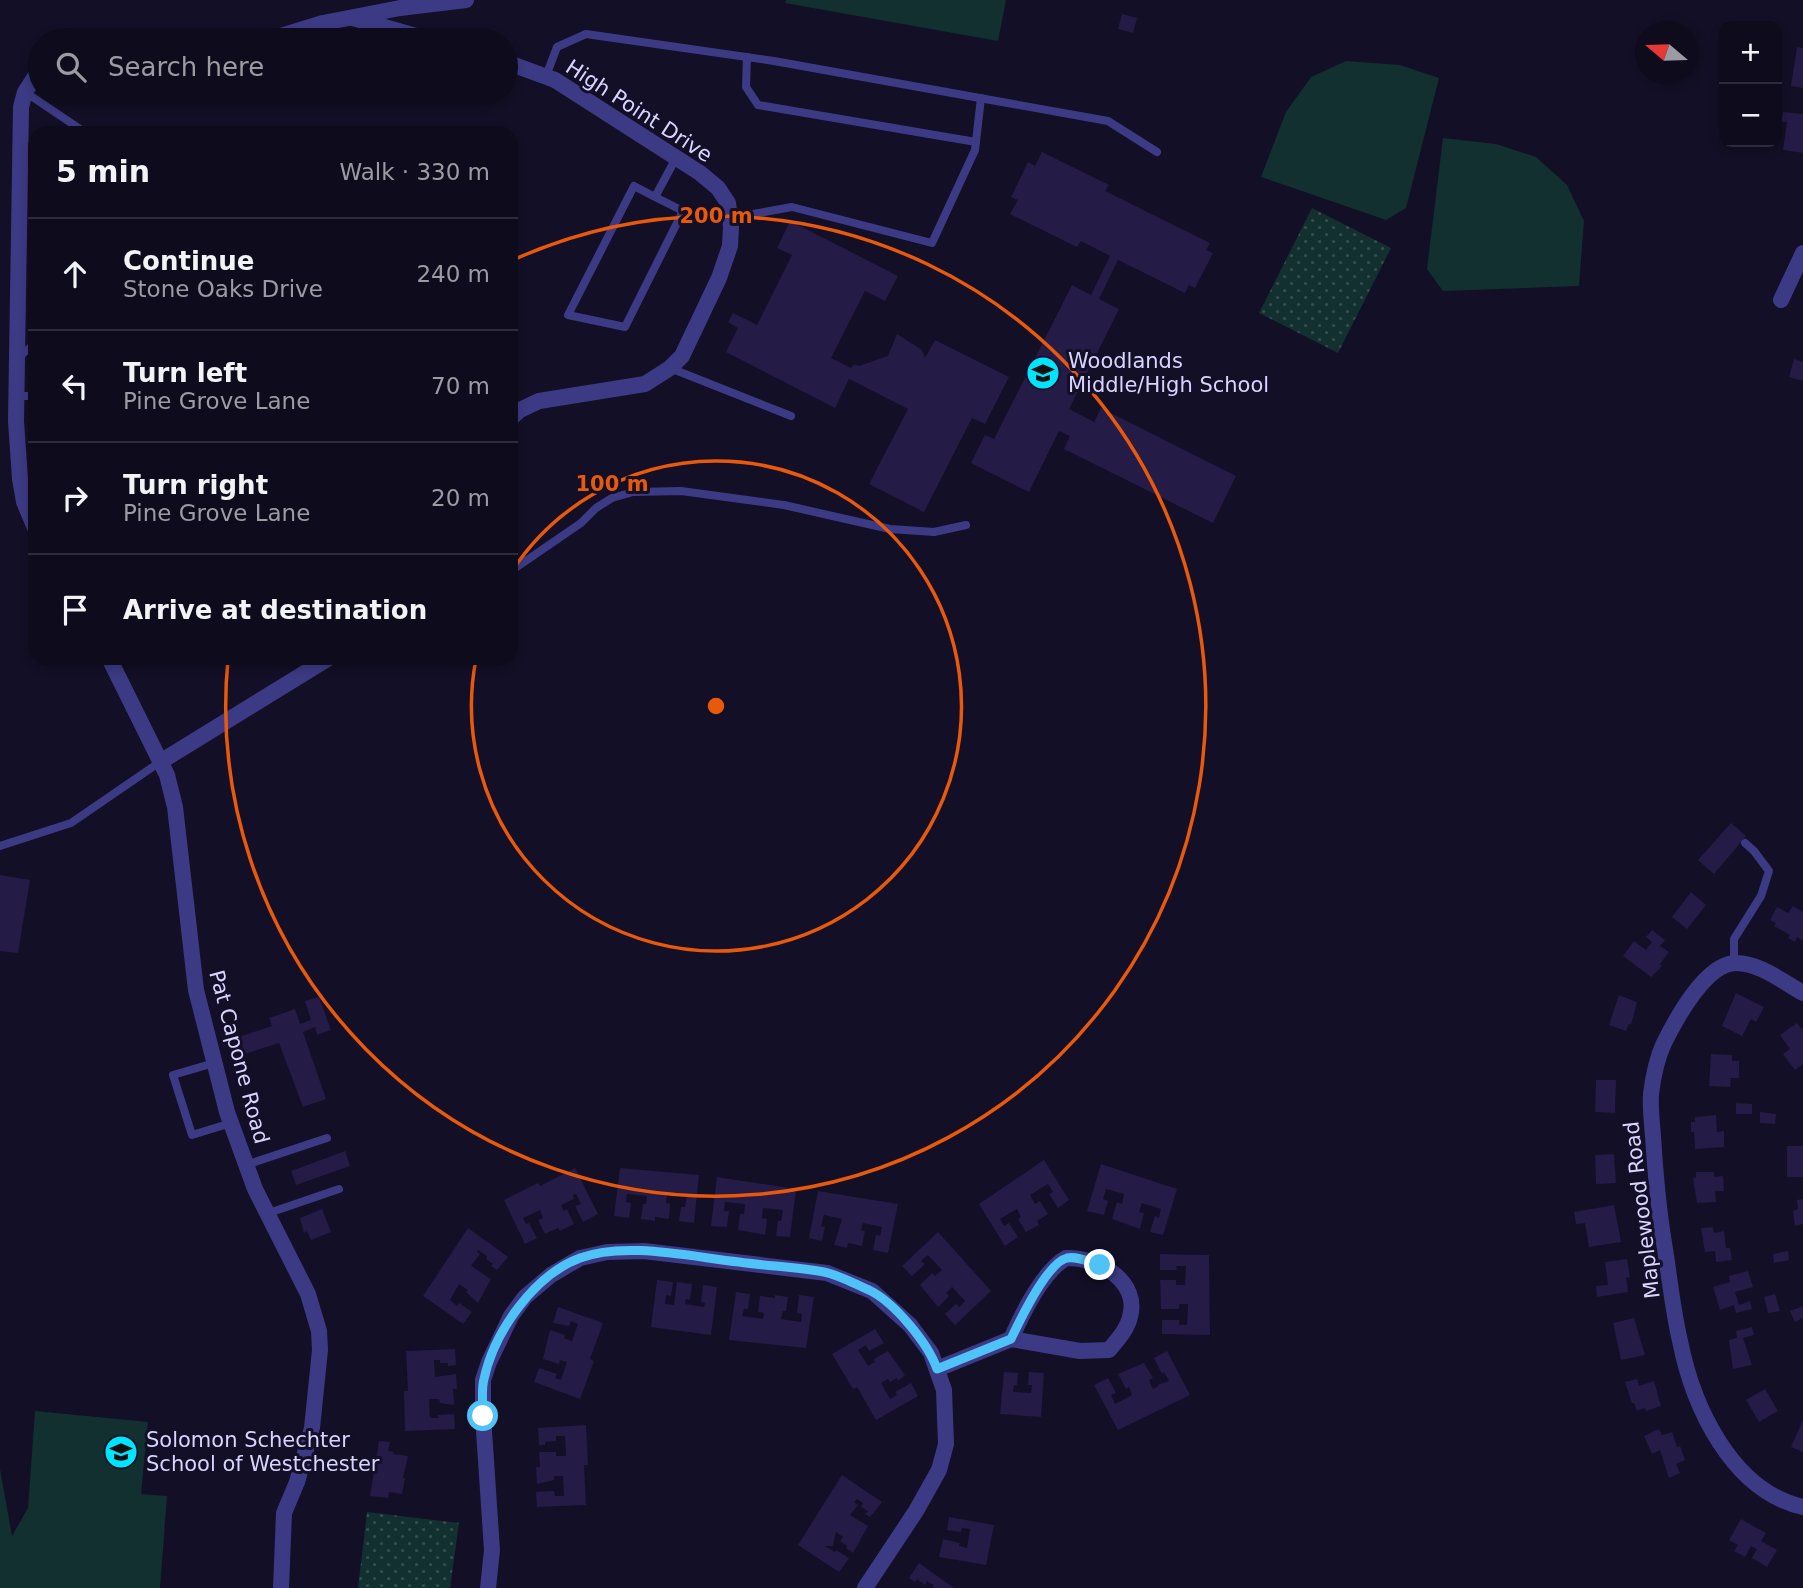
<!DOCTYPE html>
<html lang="en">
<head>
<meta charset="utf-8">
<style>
	:root { --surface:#0e0b1c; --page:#171425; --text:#f1f3f6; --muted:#9b9ba3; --line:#2e2b3b }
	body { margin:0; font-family:"DejaVu Sans",sans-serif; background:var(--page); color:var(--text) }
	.controls { position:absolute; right:21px; top:21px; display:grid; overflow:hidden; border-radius:14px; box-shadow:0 4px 10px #0003 }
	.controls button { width:63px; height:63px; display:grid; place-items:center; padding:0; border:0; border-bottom:2px solid var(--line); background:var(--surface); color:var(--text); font:35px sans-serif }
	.compass { position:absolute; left:1635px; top:21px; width:63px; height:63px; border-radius:50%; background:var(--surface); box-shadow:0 4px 10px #0003; rotate:289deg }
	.stop { position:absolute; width:21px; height:21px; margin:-16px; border:5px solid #4fc3f7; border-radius:50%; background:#fff }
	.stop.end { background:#4fc3f7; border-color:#fff; box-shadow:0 2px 7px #0008 }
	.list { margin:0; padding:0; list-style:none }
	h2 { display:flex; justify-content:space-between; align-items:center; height:91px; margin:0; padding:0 28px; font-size:30px }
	h2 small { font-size:23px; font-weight:400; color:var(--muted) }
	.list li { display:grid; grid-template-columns:46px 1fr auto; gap:21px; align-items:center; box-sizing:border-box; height:112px; padding:0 28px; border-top:2px solid var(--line) }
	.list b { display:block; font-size:26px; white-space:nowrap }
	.list p { margin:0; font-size:23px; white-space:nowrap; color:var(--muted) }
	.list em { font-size:23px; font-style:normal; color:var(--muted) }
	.icon { flex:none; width:38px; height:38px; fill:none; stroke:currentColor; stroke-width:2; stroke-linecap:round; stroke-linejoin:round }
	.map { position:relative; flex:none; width:1803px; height:1588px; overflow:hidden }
	.search { position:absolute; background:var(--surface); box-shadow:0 4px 10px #0003; left:28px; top:28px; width:490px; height:77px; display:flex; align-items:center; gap:18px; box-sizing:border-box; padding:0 24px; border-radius:38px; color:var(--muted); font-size:26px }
	.panel { position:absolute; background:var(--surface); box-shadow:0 4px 10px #0003; left:28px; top:126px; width:490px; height:539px; border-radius:21px }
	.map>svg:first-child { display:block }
	.grass { fill:#12302f }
	.park { fill:url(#park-dots) }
	.building { fill:#241b47 }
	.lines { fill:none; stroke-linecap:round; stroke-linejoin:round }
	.service { stroke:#3d3a85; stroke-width:8 }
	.minor { stroke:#3d3a85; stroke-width:16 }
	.route { stroke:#4fc3f7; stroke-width:9 }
	.ring { fill:none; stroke:#e8590c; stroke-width:3.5 }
	.labels { text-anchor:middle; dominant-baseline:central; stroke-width:6; stroke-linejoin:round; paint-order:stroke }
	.street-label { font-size:21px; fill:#d9d4ff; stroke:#130f26 }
	.poi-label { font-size:21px; fill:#d9d4ff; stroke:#130f26; text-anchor:start }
	.centre { fill:#e8590c; stroke:#130f26; stroke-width:3.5 }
	.ring-label { font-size:21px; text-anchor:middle; font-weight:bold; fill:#e8590c; stroke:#130f26; stroke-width:6; stroke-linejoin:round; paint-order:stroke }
</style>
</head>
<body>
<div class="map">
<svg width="1803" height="1588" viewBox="0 0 1803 1588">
	<defs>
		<pattern id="park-dots" width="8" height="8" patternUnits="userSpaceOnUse" patternTransform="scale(1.75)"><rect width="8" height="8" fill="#12302f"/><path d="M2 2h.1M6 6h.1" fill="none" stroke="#344d4e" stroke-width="1.8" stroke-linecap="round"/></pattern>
	</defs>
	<rect width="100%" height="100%" fill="#130f26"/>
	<!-- grass -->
	<g class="grass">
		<polygon points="786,0 1006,0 998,41 785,3"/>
		<polygon points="1346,61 1400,65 1439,78 1406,208 1386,220 1261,177 1286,112 1311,77"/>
		<polygon points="1443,138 1496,144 1536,157 1567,185 1584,221 1579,286 1443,291 1427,269"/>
		<polygon points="35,1411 148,1422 141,1494 167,1496 160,1588 0,1588 0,1469 12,1536 28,1508"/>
	</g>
	<!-- park -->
	<g class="park">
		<polygon points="1312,208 1391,248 1338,353 1259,313"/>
		<polygon points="367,1512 459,1523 450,1588 358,1588"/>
	</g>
	<!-- building -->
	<g class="building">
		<polygon points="1122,14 1137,18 1133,33 1118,29"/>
		<polygon points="1797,47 1803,48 1803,88 1791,86"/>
		<polygon points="1783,112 1803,114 1803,153 1783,150 1787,122 1781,122"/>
		<polygon points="1042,152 1109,185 1105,191 1210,243 1206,250 1213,253 1195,288 1189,285 1185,293 1118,260 1099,299 1119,309 1069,409 1094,422 1101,408 1236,476 1213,523 1064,449 1070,436 1059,431 1029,492 971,463 985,435 994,439 1072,285 1091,295 1110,256 1081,241 1077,247 1010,214 1018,200 1011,197 1028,162 1035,166"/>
		<polygon points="790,221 898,276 885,301 865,291 831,358 851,368 854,364 859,366 888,356 897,334 922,350 925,358 935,340 1009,377 985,424 972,418 924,512 869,484 908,409 849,379 835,408 726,352 738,328 728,322 733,313 757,325 792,255 777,248"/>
		<polygon points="1794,359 1803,362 1803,381 1789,377"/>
		<polygon points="1731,823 1746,836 1714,874 1698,860"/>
		<polygon points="0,875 30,880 18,953 0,951"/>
		<polygon points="1691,892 1706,905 1687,929 1672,917"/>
		<polygon points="1793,906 1803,912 1803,941 1797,937 1795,942 1788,938 1790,935 1774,926 1776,923 1770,920 1777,907 1788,913"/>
		<polygon points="1652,930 1665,940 1660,946 1669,952 1660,964 1662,966 1651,977 1623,956 1634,941 1646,950 1652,942 1646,937"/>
		<polygon points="1736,993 1764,1007 1756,1022 1751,1019 1742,1036 1722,1026"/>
		<polygon points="1619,995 1637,1002 1631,1025 1629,1024 1626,1031 1609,1025"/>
		<polygon points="319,997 331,1030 317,1035 315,1027 303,1032 326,1099 303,1107 279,1043 245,1054 239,1037 272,1026 269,1018 295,1009 300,1024 311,1020 305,1001"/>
		<polygon points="1797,1023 1803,1031 1803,1064 1795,1070 1783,1054 1790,1049 1780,1035"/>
		<polygon points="1711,1054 1732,1055 1732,1061 1739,1061 1739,1078 1731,1078 1730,1087 1709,1086"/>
		<polygon points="1596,1080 1616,1080 1615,1113 1595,1112"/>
		<polygon points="1736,1103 1752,1104 1752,1114 1736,1114"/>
		<polygon points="1760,1112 1776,1114 1775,1124 1760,1123"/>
		<polygon points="1716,1115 1717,1132 1724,1131 1724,1147 1695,1149 1694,1132 1691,1132 1691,1122 1695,1122 1695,1117"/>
		<rect x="1787" y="1146" width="16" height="31"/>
		<polygon points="345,1151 350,1166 296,1185 291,1171"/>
		<polygon points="1614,1154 1616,1183 1596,1184 1595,1155"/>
		<polygon points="1044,1160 1069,1200 1058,1208 1049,1194 1053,1192 1048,1184 1030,1195 1035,1204 1040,1201 1048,1214 1037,1221 1039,1225 1026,1232 1018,1219 1021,1217 1017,1209 1000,1219 1004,1226 1009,1223 1018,1237 1005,1246 979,1204"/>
		<polygon points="1101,1164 1177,1189 1163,1235 1150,1232 1155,1216 1159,1218 1161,1209 1142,1203 1139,1212 1144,1213 1140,1229 1112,1219 1117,1202 1122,1204 1124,1194 1106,1189 1103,1199 1108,1201 1104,1215 1087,1211"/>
		<polygon points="575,1168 598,1214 583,1222 575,1206 581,1204 576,1194 573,1195 574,1199 561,1205 564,1211 567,1209 574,1224 560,1231 558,1228 545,1234 538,1220 543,1218 540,1210 523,1218 526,1224 529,1223 537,1238 525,1244 504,1200 538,1183 540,1186"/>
		<polygon points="620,1168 699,1175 694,1223 679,1221 681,1207 685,1207 687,1195 667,1193 666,1203 670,1204 669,1219 655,1217 655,1221 641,1219 643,1204 646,1204 647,1196 627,1194 626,1202 631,1203 629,1218 614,1216"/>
		<polygon points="1696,1172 1714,1172 1714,1177 1723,1176 1724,1191 1715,1191 1716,1202 1697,1203 1693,1178 1696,1178"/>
		<polygon points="717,1177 796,1189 790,1237 776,1236 778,1221 781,1221 783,1210 763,1208 762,1218 767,1219 765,1235 738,1230 740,1214 744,1214 745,1204 725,1202 724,1211 729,1211 727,1227 711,1226"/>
		<polygon points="818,1191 898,1204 888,1253 873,1250 876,1235 880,1236 882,1227 863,1223 861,1230 865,1231 862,1246 848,1243 847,1248 834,1245 842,1219 824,1215 821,1226 825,1227 822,1241 809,1238"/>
		<polygon points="1803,1199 1803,1224 1795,1226 1793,1211 1798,1209 1797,1200"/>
		<polygon points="1614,1205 1621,1242 1589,1247 1585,1223 1576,1224 1574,1212"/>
		<polygon points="322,1209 331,1232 311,1240 307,1231 304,1233 300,1218"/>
		<polygon points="1713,1227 1714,1233 1724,1231 1726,1248 1730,1248 1732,1260 1716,1262 1715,1251 1705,1252 1701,1228"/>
		<polygon points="468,1228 508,1257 497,1270 491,1266 493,1264 486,1259 487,1256 478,1250 477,1252 480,1254 471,1266 491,1279 478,1303 466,1292 468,1290 459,1284 458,1286 450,1300 457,1306 459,1303 472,1312 463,1324 423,1296"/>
		<polygon points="938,1232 991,1291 955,1325 945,1314 956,1304 959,1307 965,1301 952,1287 946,1293 949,1296 938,1307 920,1285 932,1273 935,1276 942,1270 928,1255 921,1261 925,1264 912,1276 902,1266"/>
		<polygon points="1788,1251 1789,1260 1774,1263 1773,1254"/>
		<polygon points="1160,1254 1209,1255 1210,1335 1162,1334 1162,1320 1179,1320 1179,1325 1187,1325 1188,1304 1179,1304 1179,1309 1161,1309 1160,1280 1176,1280 1176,1285 1185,1285 1186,1266 1176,1266 1177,1270 1160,1270"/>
		<polygon points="1627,1259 1630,1277 1626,1278 1628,1292 1597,1297 1596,1286 1608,1285 1605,1262"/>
		<polygon points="1748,1271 1753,1287 1735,1292 1739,1305 1750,1301 1752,1309 1736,1313 1734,1305 1720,1310 1713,1287 1730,1282 1729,1276"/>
		<polygon points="657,1280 673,1282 671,1296 666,1295 665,1304 674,1305 677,1282 692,1284 690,1300 686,1299 685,1304 704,1307 705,1303 701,1302 703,1285 717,1287 711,1335 651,1327"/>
		<polygon points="736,1292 750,1294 748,1309 744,1309 742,1316 763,1319 764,1313 758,1312 760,1296 775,1298 775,1295 788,1297 786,1311 783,1311 781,1319 801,1322 802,1314 797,1313 799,1295 814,1297 806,1348 729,1340"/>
		<polygon points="1775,1294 1780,1311 1768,1313 1764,1297"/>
		<polygon points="1803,1306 1803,1318 1795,1322 1790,1311"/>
		<polygon points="558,1307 603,1323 590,1359 594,1361 580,1399 534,1382 539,1368 557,1374 555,1378 561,1380 567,1362 560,1360 559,1364 543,1359 550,1330 565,1335 564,1338 572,1341 578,1324 571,1321 569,1326 553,1323"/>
		<polygon points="1634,1318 1645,1355 1621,1360 1613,1323"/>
		<polygon points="1752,1327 1754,1335 1743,1338 1752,1365 1733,1369 1729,1340 1737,1338 1736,1331"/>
		<polygon points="875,1329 884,1343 869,1351 866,1345 858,1350 868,1366 875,1362 874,1359 888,1351 905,1375 898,1381 897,1378 890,1382 888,1379 881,1383 890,1399 897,1395 895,1392 911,1383 918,1396 876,1420 857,1387 853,1389 832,1354"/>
		<polygon points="455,1349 456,1365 448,1366 448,1363 440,1363 440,1360 434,1360 435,1377 456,1374 457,1389 453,1389 454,1405 440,1403 439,1399 429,1399 430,1418 438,1418 438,1415 454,1414 455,1429 405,1431 404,1391 408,1391 406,1351"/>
		<polygon points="1167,1351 1190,1395 1118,1430 1094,1385 1108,1378 1116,1393 1111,1395 1115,1404 1132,1395 1129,1387 1126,1389 1118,1374 1144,1363 1153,1378 1149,1380 1153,1389 1159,1386 1157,1385 1169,1381 1164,1372 1162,1374 1154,1358"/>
		<polygon points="1004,1372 1018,1373 1017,1385 1014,1385 1013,1392 1031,1393 1032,1385 1028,1385 1029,1372 1044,1373 1041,1417 1000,1414"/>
		<polygon points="1637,1379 1639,1386 1654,1381 1661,1406 1646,1411 1645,1408 1637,1411 1634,1403 1632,1403 1625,1382"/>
		<polygon points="1765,1389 1778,1411 1759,1422 1746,1400"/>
		<polygon points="1803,1420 1803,1452 1791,1447"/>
		<polygon points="586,1425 588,1465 584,1465 586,1505 537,1507 536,1492 554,1491 555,1496 564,1496 563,1476 554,1476 554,1480 537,1484 536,1467 540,1467 539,1452 556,1452 556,1456 566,1456 565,1436 556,1436 556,1441 545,1442 545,1445 539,1445 538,1428"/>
		<polygon points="1659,1429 1662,1435 1672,1432 1677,1447 1680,1446 1685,1460 1676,1464 1680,1473 1669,1478 1660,1450 1652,1454 1644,1436"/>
		<polygon points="379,1441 390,1442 388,1451 394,1452 393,1454 408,1456 403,1478 405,1478 402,1494 389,1492 388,1498 370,1496"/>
		<polygon points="842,1475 882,1502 870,1517 865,1514 868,1511 861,1507 863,1503 857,1499 854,1502 858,1505 850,1515 868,1526 853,1553 846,1548 847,1546 840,1541 843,1537 836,1532 833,1546 825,1546 835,1552 836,1550 849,1558 839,1572 798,1545"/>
		<polygon points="949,1517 994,1525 986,1565 939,1557 943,1539 960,1543 959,1546 967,1548 970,1529 962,1528 961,1532 947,1530"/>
		<polygon points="1741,1519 1766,1533 1761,1541 1777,1550 1767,1567 1752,1558 1757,1549 1751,1546 1745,1557 1734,1551 1738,1545 1729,1540"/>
		<polygon points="919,1563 954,1588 932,1588 934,1586 927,1581 925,1585 917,1579 915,1582 909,1578"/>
	</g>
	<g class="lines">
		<!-- service -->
		<g class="service">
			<polyline points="747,57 746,87 758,105 976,142"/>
			<polyline points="546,76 557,47 586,34 774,61 1108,121 1157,152"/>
			<polyline points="25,92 86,133"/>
			<polyline points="655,197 634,186 568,315 625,327 683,211 655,197 676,158"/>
			<polyline points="730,218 792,207 932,243 975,150 981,98"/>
			<polyline points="17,358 35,344"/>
			<polyline points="670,368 791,416"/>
			<polyline points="16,396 35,396"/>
			<polyline points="511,571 581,523 596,508 612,498 633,492 681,491 784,505 890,529 934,532 966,525"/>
			<polyline points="0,846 71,823 160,762"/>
			<polyline points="1734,963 1734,939 1761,896 1769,871 1754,851 1745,843"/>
			<polyline points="214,1063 173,1075 192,1135 231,1123"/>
			<polyline points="246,1165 327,1138"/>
			<polyline points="266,1214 339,1189"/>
		</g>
		<!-- minor -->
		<g class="minor">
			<polyline points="353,18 430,40"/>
			<polyline points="268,40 323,23 400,8 466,0"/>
			<polyline points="506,62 555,80 700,173 718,188 728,203 731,227 730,246 719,278 682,356 670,368 645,384 539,401 520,410 511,418"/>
			<polyline points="1781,300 1803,253"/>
			<polyline points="35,528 24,502 20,479 16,421 21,107 25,92 40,69"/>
			<polyline points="109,658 167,775 175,807 196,990 227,1112 255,1189 308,1294 319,1331 320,1350 312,1428 297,1482 284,1513 281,1588"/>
			<polyline points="160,762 329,658"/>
			<path d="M1803,993C1783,982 1760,963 1736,963C1706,963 1676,1019 1664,1043C1657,1058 1653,1077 1651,1094C1650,1108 1652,1123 1653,1136C1655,1170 1658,1203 1663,1237C1669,1271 1672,1307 1680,1341C1693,1407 1732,1491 1803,1507"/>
			<path d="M1066,1258C1098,1257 1140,1281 1130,1317C1127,1330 1117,1340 1109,1350L1080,1351L1011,1339C1022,1314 1042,1272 1066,1258Z"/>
			<polyline points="937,1369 1011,1339"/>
			<polyline points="488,1588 492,1550 483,1416 483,1380 489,1362 511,1316 525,1297 551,1275 580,1258 607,1252 644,1251 827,1273 872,1291 910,1325 931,1353 944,1390 946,1444 939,1470 916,1511 865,1588"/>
		</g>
	</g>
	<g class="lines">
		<!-- route -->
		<path class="route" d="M483,1416C483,1404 481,1390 484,1379C494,1332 534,1275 580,1258C625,1241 692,1257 739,1262C767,1266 796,1267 824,1272C839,1275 855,1284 869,1290C894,1302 928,1343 937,1369L1011,1339C1020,1320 1047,1263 1067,1258C1077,1256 1090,1262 1100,1265"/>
	</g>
	<!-- distance rings -->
	<g class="ring">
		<path d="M512 571A245 245 0 1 1 476 659"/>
		<path d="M513 260A490 490 0 1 1 228 659"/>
	</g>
	<!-- icons -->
	<defs>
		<symbol id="school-disc" viewBox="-11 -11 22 22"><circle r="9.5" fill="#00e5ff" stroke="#130f26"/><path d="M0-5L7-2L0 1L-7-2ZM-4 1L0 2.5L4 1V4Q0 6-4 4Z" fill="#111"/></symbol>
	</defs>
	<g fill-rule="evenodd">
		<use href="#school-disc" x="1024" y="354" width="38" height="38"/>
		<use href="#school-disc" x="102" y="1433" width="38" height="38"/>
	</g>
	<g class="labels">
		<!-- street labels -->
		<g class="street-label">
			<text transform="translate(639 111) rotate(33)">High Point Drive</text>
			<text transform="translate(239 1057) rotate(75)">Pat Capone Road</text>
			<text transform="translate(1642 1210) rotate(-97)">Maplewood Road</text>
		</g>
		<!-- poi labels -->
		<g class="poi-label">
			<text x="1068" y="361">Woodlands<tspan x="1068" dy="24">Middle/High School</tspan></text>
			<text x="146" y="1440">Solomon Schechter<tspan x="146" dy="24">School of Westchester</tspan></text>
		</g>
	</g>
	<circle cx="716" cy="706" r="10" class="centre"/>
	<g class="ring-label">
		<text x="716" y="223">200 m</text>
		<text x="612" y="491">100 m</text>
	</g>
</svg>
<div class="controls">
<button>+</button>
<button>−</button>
</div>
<svg class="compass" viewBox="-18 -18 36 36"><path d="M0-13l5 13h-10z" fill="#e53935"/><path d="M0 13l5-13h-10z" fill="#9b9ba3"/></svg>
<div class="stop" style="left:483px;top:1416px"></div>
<div class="stop end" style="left:1100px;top:1265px"></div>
<div class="search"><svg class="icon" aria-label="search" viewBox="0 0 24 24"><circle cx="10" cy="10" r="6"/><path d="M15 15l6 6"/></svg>Search here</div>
<section class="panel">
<h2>5 min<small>Walk · 330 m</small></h2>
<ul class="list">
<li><svg class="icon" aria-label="ahead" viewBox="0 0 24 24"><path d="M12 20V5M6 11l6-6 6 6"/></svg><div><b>Continue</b><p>Stone Oaks Drive</p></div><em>240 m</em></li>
<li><svg class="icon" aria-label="left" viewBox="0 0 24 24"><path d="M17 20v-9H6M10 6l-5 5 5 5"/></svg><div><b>Turn left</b><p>Pine Grove Lane</p></div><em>70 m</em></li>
<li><svg class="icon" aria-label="right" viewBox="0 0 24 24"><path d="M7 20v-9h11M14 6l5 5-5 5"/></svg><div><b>Turn right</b><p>Pine Grove Lane</p></div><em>20 m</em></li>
<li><svg class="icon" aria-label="arrive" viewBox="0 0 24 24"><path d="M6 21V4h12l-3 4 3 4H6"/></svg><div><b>Arrive at destination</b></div></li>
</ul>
</section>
</div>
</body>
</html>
